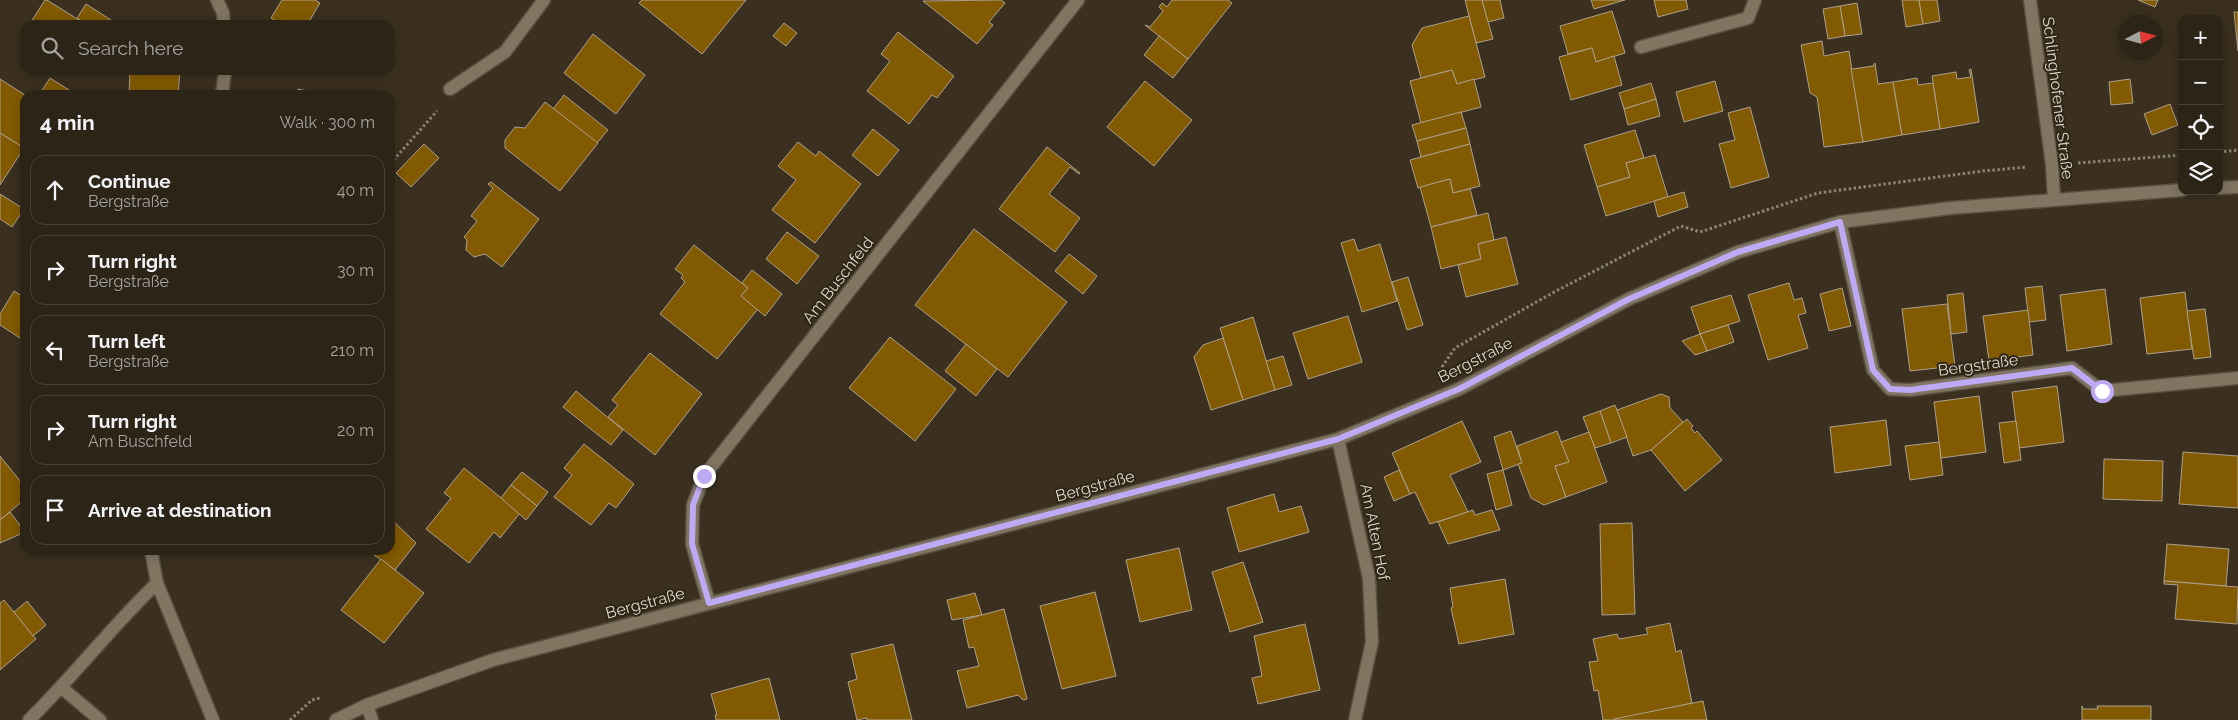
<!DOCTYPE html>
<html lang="en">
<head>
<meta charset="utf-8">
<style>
	:root { --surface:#2c2417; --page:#383024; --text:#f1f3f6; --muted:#a6a4a1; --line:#484136 }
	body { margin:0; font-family:Raleway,sans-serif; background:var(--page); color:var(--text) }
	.controls { position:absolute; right:15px; top:15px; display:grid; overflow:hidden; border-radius:10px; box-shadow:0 2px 12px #0003 }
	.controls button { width:45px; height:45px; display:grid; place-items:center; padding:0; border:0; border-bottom:1px solid var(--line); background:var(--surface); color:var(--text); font:25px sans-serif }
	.compass { position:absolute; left:2118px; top:15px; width:45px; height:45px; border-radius:50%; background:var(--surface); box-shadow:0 2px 12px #0003; rotate:84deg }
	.stop { position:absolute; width:15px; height:15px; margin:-11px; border:4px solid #bea9f5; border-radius:50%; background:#fff }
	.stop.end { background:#bea9f5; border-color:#fff; box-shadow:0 1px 5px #0008 }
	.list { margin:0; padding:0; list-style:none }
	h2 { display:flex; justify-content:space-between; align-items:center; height:65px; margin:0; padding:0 20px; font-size:21px }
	h2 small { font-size:16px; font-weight:400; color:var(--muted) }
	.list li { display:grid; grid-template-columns:32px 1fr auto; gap:15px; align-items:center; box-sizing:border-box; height:70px; margin:0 10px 10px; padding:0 10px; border:1px solid var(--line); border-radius:15px }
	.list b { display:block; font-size:19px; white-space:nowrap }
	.list p { margin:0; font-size:16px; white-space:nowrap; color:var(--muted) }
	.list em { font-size:16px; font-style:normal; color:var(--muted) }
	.icon { flex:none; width:28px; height:28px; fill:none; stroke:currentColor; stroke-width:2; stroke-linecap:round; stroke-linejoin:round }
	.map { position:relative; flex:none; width:2238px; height:720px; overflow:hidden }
	.search { position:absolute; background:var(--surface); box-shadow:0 2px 12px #0003; left:20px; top:20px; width:375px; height:55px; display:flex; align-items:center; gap:12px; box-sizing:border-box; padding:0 18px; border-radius:15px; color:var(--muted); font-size:19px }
	.panel { position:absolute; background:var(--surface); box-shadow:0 2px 12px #0003; left:20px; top:90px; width:375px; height:465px; border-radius:15px }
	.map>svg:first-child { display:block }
	.building { fill:#825a01; stroke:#ada08d }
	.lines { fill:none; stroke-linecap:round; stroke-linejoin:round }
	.service-casing { stroke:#574e3f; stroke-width:15 }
	.minor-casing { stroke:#574e3f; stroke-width:15 }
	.tertiary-casing { stroke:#574e3f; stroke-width:15 }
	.path { stroke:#8c8375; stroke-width:3; stroke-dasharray:2.5 2.5; stroke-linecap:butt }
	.service { stroke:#817562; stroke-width:12 }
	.minor { stroke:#817562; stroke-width:12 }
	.tertiary { stroke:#817562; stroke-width:12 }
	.route { stroke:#bea9f5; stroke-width:6 }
	.labels { text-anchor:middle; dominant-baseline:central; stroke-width:4; stroke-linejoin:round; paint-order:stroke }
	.street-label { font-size:16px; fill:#ded8cd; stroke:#302616 }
</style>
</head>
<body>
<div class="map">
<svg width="2238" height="720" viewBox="0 0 2238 720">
	<rect width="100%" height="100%" fill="#3b301f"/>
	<!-- building -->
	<g class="building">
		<polygon points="45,0 47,0 87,25 29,25"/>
		<polygon points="282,0 315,0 320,3 307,25 282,25 271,18"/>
		<polygon points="642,0 746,0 702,54 639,3"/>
		<polygon points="1001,0 1005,3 989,22 993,25 977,44 923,1"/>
		<polygon points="1172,0 1228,0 1232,3 1188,59 1145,25 1150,27 1163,11 1159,7 1162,3 1167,7"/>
		<polygon points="1465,0 1482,0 1493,39 1476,43"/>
		<polygon points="1482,0 1500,0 1504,18 1488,22"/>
		<polygon points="1591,0 1625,0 1594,9"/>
		<polygon points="1654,0 1686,0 1688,9 1658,17"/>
		<polygon points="1902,0 1919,0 1923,24 1906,27"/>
		<polygon points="1919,0 1937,0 1940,21 1923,24"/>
		<polygon points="2138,0 2158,0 2155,7"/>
		<polygon points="1857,3 1862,34 1845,36 1840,6"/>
		<polygon points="86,4 114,22 114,25 87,25 77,18"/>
		<polygon points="1840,6 1845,36 1828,39 1823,9"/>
		<polygon points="1612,11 1625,53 1596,62 1592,48 1568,54 1560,26"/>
		<polygon points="2234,12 2238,12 2238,51"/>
		<polygon points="1469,16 1485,77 1457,84 1452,70 1421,78 1412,45 1422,28"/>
		<polygon points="784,23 797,33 786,46 773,36"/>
		<polygon points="898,32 954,76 937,98 932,95 909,124 867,91 890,61 881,54"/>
		<polygon points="593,34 645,75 616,114 564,73"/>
		<polygon points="1159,36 1188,59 1173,78 1144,55"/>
		<polygon points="1822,41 1824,56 1849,51 1863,142 1824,147 1817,97 1810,93 1801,45"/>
		<polygon points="1592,48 1596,62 1614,56 1622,85 1571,100 1559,57"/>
		<polygon points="1875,63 1878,84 1893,82 1902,135 1863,142 1851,68 1853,69 1873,66"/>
		<polygon points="1971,69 1979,122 1940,129 1932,76 1956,72 1957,79 1971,77 1969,70"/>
		<polygon points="130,70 180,70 178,95 129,95"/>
		<polygon points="1452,70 1457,84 1474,79 1481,107 1421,123 1410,81"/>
		<polygon points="50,78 77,95 39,95"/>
		<polygon points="1917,78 1918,85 1933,83 1940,129 1902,135 1893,82"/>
		<polygon points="0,79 25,95 24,148 0,133"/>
		<polygon points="2130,79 2133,103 2111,105 2109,82"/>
		<polygon points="1145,81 1192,120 1154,166 1107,127"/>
		<polygon points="1715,81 1723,111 1684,122 1676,92"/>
		<polygon points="1651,83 1656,99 1624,109 1619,93"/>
		<polygon points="298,89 326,95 297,95"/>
		<polygon points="564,95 608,130 597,143 553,109"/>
		<polygon points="1656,99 1660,116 1628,125 1624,109"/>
		<polygon points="545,102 598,143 560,191 505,148 505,140 515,127 525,128"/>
		<polygon points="2170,104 2178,125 2152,135 2144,114"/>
		<polygon points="1750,107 1769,177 1731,188 1719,144 1735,140 1728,113"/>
		<polygon points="1461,112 1466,128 1417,141 1412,125"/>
		<polygon points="1466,128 1470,144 1421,157 1417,141"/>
		<polygon points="873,129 899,150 878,176 852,155"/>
		<polygon points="1635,130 1644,158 1626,163 1630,177 1597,187 1584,145"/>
		<polygon points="0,133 24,148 0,185"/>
		<polygon points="798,142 816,156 819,151 861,184 815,243 772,210 796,180 778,166"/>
		<polygon points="424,144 439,158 411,187 396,173"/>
		<polygon points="1470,144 1480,186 1453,193 1450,179 1418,188 1410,160"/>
		<polygon points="1047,147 1080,173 1079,174 1070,167 1049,194 1080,218 1055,252 999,209"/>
		<polygon points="1655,155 1668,197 1606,216 1597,187 1630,177 1626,163"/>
		<polygon points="1450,179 1453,193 1470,189 1477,215 1431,227 1420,187"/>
		<polygon points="491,182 539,219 502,267 485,254 474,257 466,250 467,240 464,237 477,221 471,216 493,188 488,184"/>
		<polygon points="1684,192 1688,207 1658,217 1654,201"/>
		<polygon points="0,194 24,209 12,227 0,219"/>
		<polygon points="1488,213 1494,240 1478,244 1481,259 1441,269 1431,227"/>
		<polygon points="974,229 1067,302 1008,377 915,305"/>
		<polygon points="787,232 819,256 797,284 766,259"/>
		<polygon points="1506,237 1518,284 1466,297 1458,265 1481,259 1478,244"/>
		<polygon points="1354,239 1358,251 1380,244 1397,301 1362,312 1341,243"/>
		<polygon points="694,245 748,288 741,296 758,309 717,359 660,314 685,282 681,278 683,275 675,269"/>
		<polygon points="1069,254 1097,276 1083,294 1055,271"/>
		<polygon points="752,270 782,294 765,316 741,296 748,288 742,283"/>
		<polygon points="1408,277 1423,325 1407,330 1392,282"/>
		<polygon points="1789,283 1794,300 1802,298 1806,313 1798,315 1808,348 1768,360 1748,295"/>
		<polygon points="2042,286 2046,320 2029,322 2025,288"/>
		<polygon points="1842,288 1851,326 1829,331 1820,294"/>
		<polygon points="2105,289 2112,344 2067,351 2060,295"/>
		<polygon points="14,291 25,298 25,337 23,340 0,325 0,314"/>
		<polygon points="2185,292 2192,349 2147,354 2140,298"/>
		<polygon points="1963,293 1967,332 1951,334 1947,295"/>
		<polygon points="1731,295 1740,321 1700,334 1691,307"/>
		<polygon points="1947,304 1955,366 1910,371 1902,309"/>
		<polygon points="2205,309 2211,357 2194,359 2187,311"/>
		<polygon points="2028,310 2033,355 1989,361 1983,316"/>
		<polygon points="1348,316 1362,362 1308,379 1293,333"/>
		<polygon points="1253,317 1275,390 1243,400 1220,328"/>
		<polygon points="1728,325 1734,342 1707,351 1700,334"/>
		<polygon points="1700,334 1707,351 1695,355 1682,341"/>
		<polygon points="890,337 956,389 915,441 849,388"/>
		<polygon points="1223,338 1243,400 1211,410 1194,357 1203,345"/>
		<polygon points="966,344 997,369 976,396 945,371"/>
		<polygon points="650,353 702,394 655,455 608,417 618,405 612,400"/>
		<polygon points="1283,356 1292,385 1275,390 1266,361"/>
		<polygon points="2057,386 2064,442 2019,448 2012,392"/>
		<polygon points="576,391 623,430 611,445 563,407"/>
		<polygon points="1661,394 1669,397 1670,408 1683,422 1651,450 1633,456 1617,410"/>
		<polygon points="1979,396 1986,452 1941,458 1934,402"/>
		<polygon points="1615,405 1627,437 1611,443 1600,411"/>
		<polygon points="1600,411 1611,443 1595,448 1583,417"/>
		<polygon points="1687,419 1693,426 1691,428 1695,433 1697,431 1722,460 1685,491 1651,450"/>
		<polygon points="1886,420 1891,465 1835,473 1830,427"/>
		<polygon points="1462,421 1481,462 1450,475 1468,512 1430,524 1415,492 1410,494 1392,453"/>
		<polygon points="2016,421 2021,460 2004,463 1999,423"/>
		<polygon points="1511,431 1522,463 1503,470 1494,437"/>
		<polygon points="1557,431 1569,462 1555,466 1566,497 1544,505 1531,498 1518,464 1522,463 1517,446"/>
		<polygon points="1589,432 1607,482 1566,497 1555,466 1569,462 1561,442"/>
		<polygon points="1939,442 1943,475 1910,480 1905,446"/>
		<polygon points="584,444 634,484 616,508 609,503 591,525 554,497 572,475 564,468"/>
		<polygon points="2183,452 2238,456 2238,508 2179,504"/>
		<polygon points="0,456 25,487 25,499 0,520"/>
		<polygon points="2104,459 2163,461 2162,501 2103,499"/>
		<polygon points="464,468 520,513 500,538 494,532 469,563 426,529 451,498 444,493"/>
		<polygon points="1399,470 1410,494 1394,501 1384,477"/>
		<polygon points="1503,470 1512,505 1496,510 1487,474"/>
		<polygon points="522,472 548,492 537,506 511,485"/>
		<polygon points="511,485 537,506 526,520 501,498"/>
		<polygon points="1274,494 1279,512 1301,506 1309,532 1239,552 1227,508"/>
		<polygon points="1473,510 1475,515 1492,510 1500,530 1448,544 1438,522"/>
		<polygon points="10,512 25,532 0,543 0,520"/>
		<polygon points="390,518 416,543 395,570 367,550 390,550"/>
		<polygon points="1632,523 1635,614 1602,615 1600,524"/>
		<polygon points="2167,544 2229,549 2226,586 2164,581"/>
		<polygon points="1179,548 1192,610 1140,622 1126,560"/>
		<polygon points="381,559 424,593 384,643 341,610"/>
		<polygon points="1243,562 1263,622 1230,632 1212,572"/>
		<polygon points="1505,579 1514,634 1459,644 1451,608 1453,607 1450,588"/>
		<polygon points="2164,581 2238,587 2237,624 2175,619 2178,585 2164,584"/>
		<polygon points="1095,592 1116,676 1062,689 1040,606"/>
		<polygon points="975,593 982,615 952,620 947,600"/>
		<polygon points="4,600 36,639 0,670 0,603"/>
		<polygon points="27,601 46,625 33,636 14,612"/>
		<polygon points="1004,609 1027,699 1023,700 1018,695 967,708 957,671 979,666 974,647 969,648 963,620"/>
		<polygon points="1670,623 1676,652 1681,650 1692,703 1615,720 1603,720 1598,690 1594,691 1589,662 1598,661 1593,639 1617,634 1619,639 1648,634 1646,628"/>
		<polygon points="1305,624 1320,690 1258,704 1252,678 1262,676 1254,636"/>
		<polygon points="893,644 912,720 867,720 867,718 857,720 848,682 857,679 851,654"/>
		<polygon points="769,678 780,720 716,720 715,715 717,715 711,694"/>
		<polygon points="1703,701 1707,720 1615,720 1614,719"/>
		<polygon points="2082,706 2083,709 2098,709 2097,706 2151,706 2151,720 2082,720"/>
	</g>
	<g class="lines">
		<defs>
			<g id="service">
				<polyline points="1641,47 1748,18 1755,0"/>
				<polyline points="367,705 372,720"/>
			</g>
			<g id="minor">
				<polyline points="217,0 223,13 224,25"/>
				<polyline points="2030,0 2052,165 2054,199"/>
				<polyline points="450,89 505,52 544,0"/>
				<polyline points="222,95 225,70"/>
				<polyline points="1840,222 1873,370 1890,389 1910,390 2072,368 2102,391 2238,378"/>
				<polyline points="1338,439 1369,578 1372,642 1355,720"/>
				<polyline points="151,550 157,583 213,720"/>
				<polyline points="709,603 692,544 693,505 704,476 1078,0"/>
				<polyline points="62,688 100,720"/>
				<path d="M29,720C74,676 112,626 157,583"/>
			</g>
			<g id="tertiary">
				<polyline points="2219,188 2238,187"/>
				<polyline points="336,720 367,705 493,660 1338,439 1459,389 1629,299 1738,252 1840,222 1951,208 2182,190"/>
			</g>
		</defs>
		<!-- service casing -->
		<use href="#service" class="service-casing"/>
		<!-- minor casing -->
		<use href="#minor" class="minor-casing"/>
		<!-- tertiary casing -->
		<use href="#tertiary" class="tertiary-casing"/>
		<!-- path -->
		<g class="path">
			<polyline points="2219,152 2238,150"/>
			<polyline points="2078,163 2182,155"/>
			<polyline points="390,164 437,111"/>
			<polyline points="1442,367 1455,348 1556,291 1681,226 1700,232 1818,193 1983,171 2027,167"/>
			<polyline points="290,720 312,700 320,698"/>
		</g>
		<!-- service -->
		<use href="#service" class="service"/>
		<!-- minor -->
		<use href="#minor" class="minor"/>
		<!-- tertiary -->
		<use href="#tertiary" class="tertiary"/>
	</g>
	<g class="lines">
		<!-- route -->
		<polyline class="route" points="704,476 693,505 692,544 709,603 1338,439 1459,389 1629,299 1738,252 1840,222 1873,370 1890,389 1910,390 2072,368 2102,391"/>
	</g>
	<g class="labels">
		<!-- street labels -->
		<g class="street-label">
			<text transform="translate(2058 98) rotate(83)">Schlinghofener Straße</text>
			<text transform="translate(838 280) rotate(-52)">Am Buschfeld</text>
			<text transform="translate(1475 360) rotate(-27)">Bergstraße</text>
			<text transform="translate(1978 365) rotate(-8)">Bergstraße</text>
			<text transform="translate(1095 486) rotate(-15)">Bergstraße</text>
			<text transform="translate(1375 532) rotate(79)">Am Alten Hof</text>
			<text transform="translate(645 603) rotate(-15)">Bergstraße</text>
		</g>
	</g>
</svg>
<div class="controls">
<button>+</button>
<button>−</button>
<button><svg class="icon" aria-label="locate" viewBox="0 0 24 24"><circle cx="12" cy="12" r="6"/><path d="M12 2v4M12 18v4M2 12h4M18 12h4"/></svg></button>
<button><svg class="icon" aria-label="layers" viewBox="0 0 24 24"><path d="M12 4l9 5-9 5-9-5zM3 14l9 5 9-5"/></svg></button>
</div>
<svg class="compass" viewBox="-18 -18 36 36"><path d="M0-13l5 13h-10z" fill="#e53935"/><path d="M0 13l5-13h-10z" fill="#a6a4a1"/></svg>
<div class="stop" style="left:2102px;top:391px"></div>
<div class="stop end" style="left:704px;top:476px"></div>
<div class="search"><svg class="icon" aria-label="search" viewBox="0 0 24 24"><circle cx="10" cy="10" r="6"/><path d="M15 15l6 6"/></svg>Search here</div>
<section class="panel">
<h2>4 min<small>Walk · 300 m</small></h2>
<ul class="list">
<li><svg class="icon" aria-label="ahead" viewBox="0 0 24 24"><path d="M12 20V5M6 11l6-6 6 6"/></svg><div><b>Continue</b><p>Bergstraße</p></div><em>40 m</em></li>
<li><svg class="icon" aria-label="right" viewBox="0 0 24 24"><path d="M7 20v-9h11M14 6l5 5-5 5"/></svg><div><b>Turn right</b><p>Bergstraße</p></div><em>30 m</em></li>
<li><svg class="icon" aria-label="left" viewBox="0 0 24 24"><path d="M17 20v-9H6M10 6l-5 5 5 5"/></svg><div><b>Turn left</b><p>Bergstraße</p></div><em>210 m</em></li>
<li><svg class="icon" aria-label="right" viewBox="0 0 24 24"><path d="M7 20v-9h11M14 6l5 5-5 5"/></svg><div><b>Turn right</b><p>Am Buschfeld</p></div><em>20 m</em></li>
<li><svg class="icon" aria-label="arrive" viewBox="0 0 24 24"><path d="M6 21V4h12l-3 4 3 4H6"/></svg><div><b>Arrive at destination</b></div></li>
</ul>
</section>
</div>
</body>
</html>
